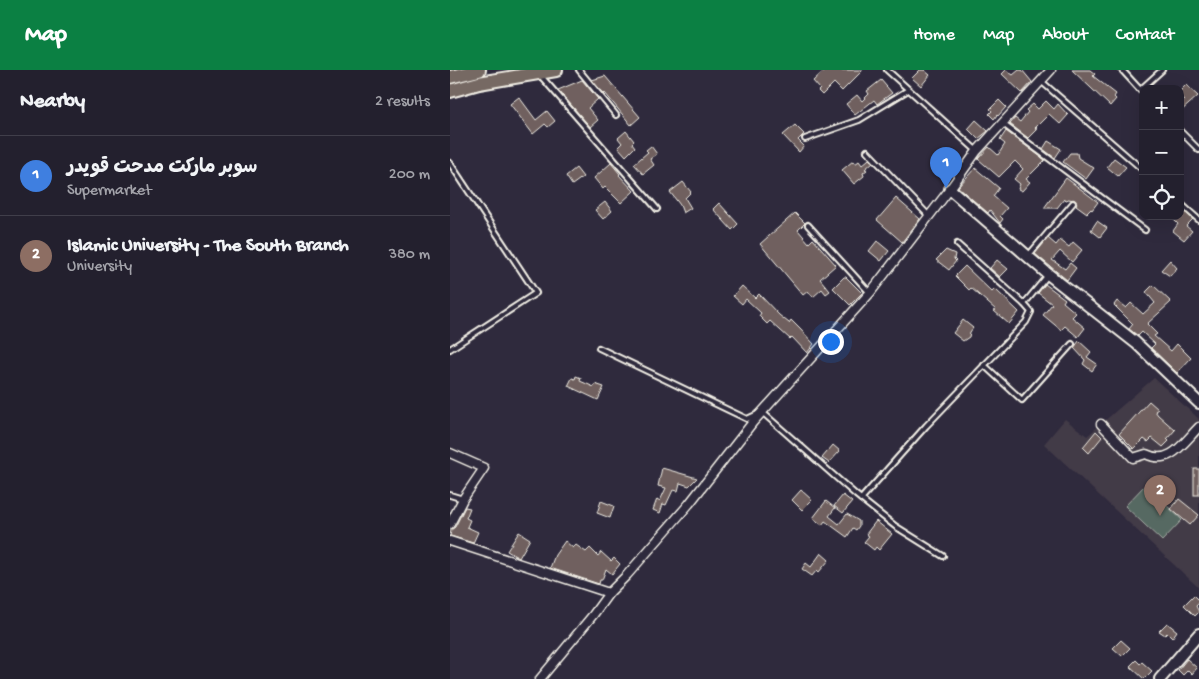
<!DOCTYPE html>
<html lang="en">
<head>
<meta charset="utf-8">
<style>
	:root { --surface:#23202e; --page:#2f2d3a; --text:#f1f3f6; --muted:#a3a3aa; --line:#403e4a; --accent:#0b8043 }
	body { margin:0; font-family:"Gochi Hand","Playpen Sans Arabic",sans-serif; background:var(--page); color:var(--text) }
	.controls { position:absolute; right:15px; top:15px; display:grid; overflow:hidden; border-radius:10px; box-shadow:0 5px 20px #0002 }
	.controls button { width:45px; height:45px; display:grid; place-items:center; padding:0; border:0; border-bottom:1px solid var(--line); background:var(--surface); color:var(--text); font:25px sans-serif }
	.you { position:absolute; left:380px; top:271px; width:18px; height:18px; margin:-12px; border:4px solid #fff; border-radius:50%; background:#1a73e8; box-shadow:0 0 0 8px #1a73e833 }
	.badge { display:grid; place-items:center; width:32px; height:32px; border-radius:50%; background:var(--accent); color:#fff; font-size:16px; font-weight:700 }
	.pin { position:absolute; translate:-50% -41px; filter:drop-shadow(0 1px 2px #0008) }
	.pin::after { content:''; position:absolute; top:26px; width:18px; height:15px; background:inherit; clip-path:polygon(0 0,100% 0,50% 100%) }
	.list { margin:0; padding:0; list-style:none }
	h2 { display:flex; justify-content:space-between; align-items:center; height:65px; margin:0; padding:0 20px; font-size:21px }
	h2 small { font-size:16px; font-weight:400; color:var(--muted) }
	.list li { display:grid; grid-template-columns:32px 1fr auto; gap:15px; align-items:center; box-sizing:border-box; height:80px; padding:0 20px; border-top:1px solid var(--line) }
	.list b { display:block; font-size:19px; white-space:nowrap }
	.list p { margin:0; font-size:16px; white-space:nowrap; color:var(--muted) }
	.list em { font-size:16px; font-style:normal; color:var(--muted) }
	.icon { flex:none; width:28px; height:28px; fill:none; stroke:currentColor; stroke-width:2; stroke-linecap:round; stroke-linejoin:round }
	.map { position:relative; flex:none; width:749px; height:609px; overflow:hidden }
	header { display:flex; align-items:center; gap:30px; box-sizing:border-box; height:70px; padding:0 25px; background:var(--accent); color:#fff }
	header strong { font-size:24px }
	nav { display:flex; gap:28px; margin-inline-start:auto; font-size:18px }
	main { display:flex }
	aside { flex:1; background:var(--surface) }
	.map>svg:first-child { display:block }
	.built { fill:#423a47 }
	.green { fill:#566962; stroke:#a5ada5 }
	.building { fill:#70615e; stroke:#f4f1e8 }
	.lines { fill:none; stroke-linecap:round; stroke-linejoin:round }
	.service-casing { stroke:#f4f1e8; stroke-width:8 }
	.minor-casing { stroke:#f4f1e8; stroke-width:11 }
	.tertiary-casing { stroke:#f4f1e8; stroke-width:14 }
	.trunk-casing { stroke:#f4f1e8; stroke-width:16 }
	.service { stroke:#2f2a3d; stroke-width:4 }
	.minor { stroke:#2f2a3d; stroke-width:8 }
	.tertiary { stroke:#2f2a3d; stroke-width:10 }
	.trunk { stroke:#766964; stroke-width:12 }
</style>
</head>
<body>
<header>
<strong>Map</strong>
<nav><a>Home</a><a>Map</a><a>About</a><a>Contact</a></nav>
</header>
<main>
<aside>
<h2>Nearby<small>2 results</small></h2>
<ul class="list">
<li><span class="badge" style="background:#3f7fe0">1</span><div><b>سوبر ماركت مدحت قويدر</b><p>Supermarket</p></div><em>200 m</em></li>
<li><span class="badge" style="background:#8d6e63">2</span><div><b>Islamic University - The South Branch</b><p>University</p></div><em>380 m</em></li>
</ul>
</aside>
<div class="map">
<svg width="749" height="609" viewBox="0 0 749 609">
	<rect width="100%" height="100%" fill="#2f2a3d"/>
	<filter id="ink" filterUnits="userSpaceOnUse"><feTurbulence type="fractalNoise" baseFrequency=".02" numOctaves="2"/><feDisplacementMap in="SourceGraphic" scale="10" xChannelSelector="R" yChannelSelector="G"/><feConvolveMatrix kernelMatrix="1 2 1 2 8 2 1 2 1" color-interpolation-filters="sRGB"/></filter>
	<g filter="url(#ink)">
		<!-- built -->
		<polygon class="built" points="704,308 749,349 749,518 594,374 615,349 637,366"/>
		<!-- green -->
		<polygon class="green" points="695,415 732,450 712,471 675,436"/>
		<!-- building -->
		<g class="building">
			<polygon points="375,0 413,0 392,21 384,13 372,25 368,21 370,19 363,11"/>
			<polygon points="470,0 474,0 480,5 471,16 462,8"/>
			<polygon points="556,0 563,5 569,0 572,0 582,12 572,23 552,4"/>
			<polygon points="622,0 640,0 645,4 643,6 666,24 664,27 666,29 660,36"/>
			<polygon points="155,6 190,47 181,55 155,23 154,24 142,10"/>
			<polygon points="132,10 148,29 138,38 148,50 140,57 108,20"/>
			<polygon points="431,10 442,23 427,34 424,30 405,45 396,34 407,25 412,31 419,24 417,21"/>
			<polygon points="736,15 748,26 730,42 730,33 734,30 730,26 730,21"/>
			<polygon points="69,27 86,50 97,41 105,51 98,57 95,54 83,64 60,34"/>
			<polygon points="549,30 556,37 548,46 547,45 544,49 539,44 542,41 540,39"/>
			<polygon points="596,31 604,39 608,34 618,45 610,54 599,44 585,58 587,59 578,68 560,54 565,48 570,52 578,42 576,40 583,34 588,39"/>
			<polygon points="526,50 538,61 528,69 518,59"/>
			<polygon points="345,55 354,64 348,70 354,76 349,82 333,65"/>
			<polygon points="176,61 184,71 182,73 185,77 176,86 168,77 172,73 168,68"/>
			<polygon points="556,61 595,90 576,109 580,112 572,121 568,119 570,114 564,109 573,99 565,91 549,107 528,89 539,77 548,85 555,74 550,70"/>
			<polygon points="598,71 611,79 605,88 593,79"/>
			<polygon points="201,76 207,84 200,89 204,95 193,104 184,94 198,82 196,80"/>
			<polygon points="620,83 627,83 628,88 644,98 636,109 613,92"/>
			<polygon points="664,88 676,97 668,106 657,97"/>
			<polygon points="419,89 423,92 415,99 417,100 413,103 414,106 404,114 392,100 403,91 405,94 409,91 412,95"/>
			<polygon points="161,93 170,104 169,105 184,121 171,133 155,117 153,119 144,108"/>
			<polygon points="126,98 133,107 122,115 116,106"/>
			<polygon points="525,98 549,118 543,126 557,138 550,146 553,149 550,153 540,140 538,143 508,117"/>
			<polygon points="616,108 648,132 642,140 641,139 637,143 626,135 625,130 618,129 617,130 614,129 607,138 594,138"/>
			<polygon points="233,112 241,122 235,128 241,138 233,143 230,135 220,122"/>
			<polygon points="446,128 470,149 452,172 427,150"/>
			<polygon points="155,132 162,141 153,149 145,140"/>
			<polygon points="269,133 288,154 282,160 263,139"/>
			<polygon points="730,138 743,149 736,156 742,161 734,170 723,161 728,154 720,146 730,146"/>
			<polygon points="345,143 355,153 348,160 359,173 363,169 386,195 370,209 380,221 376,224 372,219 363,227 358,221 353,225 310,174"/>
			<polygon points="647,151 657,158 650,167 641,160"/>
			<polygon points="598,168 606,175 610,170 619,177 623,172 632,180 622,192 610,181 602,190 615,199 620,193 626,198 617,210 585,184"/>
			<polygon points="427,171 439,181 431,191 419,181"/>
			<polygon points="496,180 505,184 504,189 506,191 499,200 486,190"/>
			<polygon points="547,190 558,199 550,207 540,198"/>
			<polygon points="720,190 727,198 720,206 711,200"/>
			<polygon points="515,196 542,222 545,219 569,242 559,254 544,241 546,240 521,218 519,220 505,206"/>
			<polygon points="394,207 396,207 412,223 400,235 383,218"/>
			<polygon points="595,214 615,229 613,232 626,243 622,247 635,258 628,267 615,256 611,260 593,245 602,234 588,223"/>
			<polygon points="703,215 721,232 697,254 707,264 704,266 721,281 727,274 741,288 727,303 701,278 705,274 692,262 688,266 679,259 683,254 664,235 667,231 676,238 681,233 693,244 705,233 696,222"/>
			<polygon points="292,216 305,228 309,224 329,245 339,253 341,250 350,259 364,274 357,283 342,267 340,269 320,251 317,254 309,246 311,243 296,229 292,234 283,226"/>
			<polygon points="513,250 523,258 520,262 519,267 513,271 503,263"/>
			<polygon points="629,271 641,282 637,287 647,294 642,301 633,294 635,290 624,278"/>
			<polygon points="126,306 131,308 130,311 144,317 145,314 154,317 148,330 118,316 122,308 125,309"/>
			<polygon points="699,331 708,339 705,341 708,345 725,360 717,369 719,371 713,377 702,368 698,372 694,369 684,379 669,364"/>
			<polygon points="646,361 652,367 639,383 633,377"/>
			<polygon points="383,375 390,381 379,393 372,388"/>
			<polygon points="212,398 247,408 239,416 230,413 228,421 223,420 216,435 213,434 210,443 203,440 207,429 210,431 216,418 208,416"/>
			<rect x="744" y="399" width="5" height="26"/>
			<polygon points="351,420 362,430 352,440 342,430"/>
			<polygon points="393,425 402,432 393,443 384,436"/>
			<polygon points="729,429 749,445 740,455 721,439"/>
			<polygon points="151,431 164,436 160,448 147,443"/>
			<polygon points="376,431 385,438 379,446 389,454 397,444 409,451 409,456 406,460 403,458 397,467 375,451 372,455 363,448"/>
			<polygon points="15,437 20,438 16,448 20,450 17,457 28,462 23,473 0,466 1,460 5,457"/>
			<polygon points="426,451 442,464 429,480 426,477 424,480 414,472 419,466 416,464"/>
			<polygon points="69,462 80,469 69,488 57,481"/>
			<polygon points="115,471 123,478 126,475 136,482 140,478 148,486 151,482 161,491 164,488 170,494 162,504 156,499 152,510 150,510 149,514 100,498 105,485"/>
			<polygon points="371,483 379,490 369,502 367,500 362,506 352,499 356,493 361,497"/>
			<polygon points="744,525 749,530 749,533 746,536 749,542 745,546 734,535"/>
			<polygon points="717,553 727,561 722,568 717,563 715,565 709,561"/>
			<polygon points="671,570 680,578 672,586 663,578"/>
			<polygon points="737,589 747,598 742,604 738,600 733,605 728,600"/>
			<polygon points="686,590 690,594 692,592 702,601 694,609 680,596"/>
		</g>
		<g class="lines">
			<defs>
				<g id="service">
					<polyline points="129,0 166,45"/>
					<polyline points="437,0 527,81"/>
					<polyline points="672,0 693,23"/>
					<polyline points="90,5 207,139"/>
					<polyline points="591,11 693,100"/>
					<polyline points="690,20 712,0"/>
					<polyline points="553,54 695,160"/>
					<polyline points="730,61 749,80"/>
					<polyline points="355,69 409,50 458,20"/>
					<polyline points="417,81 479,146"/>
					<polyline points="0,93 86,223 0,279"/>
					<polyline points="730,133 749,150"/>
					<polyline points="358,155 420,223"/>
					<polyline points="507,174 574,234"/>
					<polyline points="578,186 623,133"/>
					<polyline points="149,278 297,349 312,342 406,425 445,456 493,486"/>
					<polyline points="534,295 572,330 622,274"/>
					<polyline points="0,425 13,429"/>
					<polyline points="411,429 476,356 576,252 581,242 574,234 598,205"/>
				</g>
				<g id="minor">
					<path d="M651,354L683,388L696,384C720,396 733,373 749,357"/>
					<polyline points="0,383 34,398 13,429 0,454"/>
					<polyline points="0,471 159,523"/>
					<polyline points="90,609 143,545 159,523 177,505 239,434 303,352 420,223 500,119 527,81 601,0"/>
				</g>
				<g id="tertiary">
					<polyline points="500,119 598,204 686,273 749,333"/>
					<polyline points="710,609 749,564"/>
				</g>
				<g id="trunk">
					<polyline points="0,7 29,0"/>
					<polyline points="0,21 29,13 106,0"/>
				</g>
			</defs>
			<!-- service casing -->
			<use href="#service" class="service-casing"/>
			<!-- minor casing -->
			<use href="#minor" class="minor-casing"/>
			<!-- tertiary casing -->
			<use href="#tertiary" class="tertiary-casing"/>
			<!-- trunk casing -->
			<use href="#trunk" class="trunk-casing"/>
			<!-- service -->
			<use href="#service" class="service"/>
			<!-- minor -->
			<use href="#minor" class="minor"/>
			<!-- tertiary -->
			<use href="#tertiary" class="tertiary"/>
			<!-- trunk -->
			<use href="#trunk" class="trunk"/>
		</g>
	</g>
</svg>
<div class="controls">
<button>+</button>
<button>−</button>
<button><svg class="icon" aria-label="locate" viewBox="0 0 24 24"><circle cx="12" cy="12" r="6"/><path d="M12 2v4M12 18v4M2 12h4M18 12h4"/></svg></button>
</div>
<div class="you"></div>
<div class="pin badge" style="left:496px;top:118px;background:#3f7fe0">1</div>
<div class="pin badge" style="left:710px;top:446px;background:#8d6e63">2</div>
</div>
</main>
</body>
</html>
